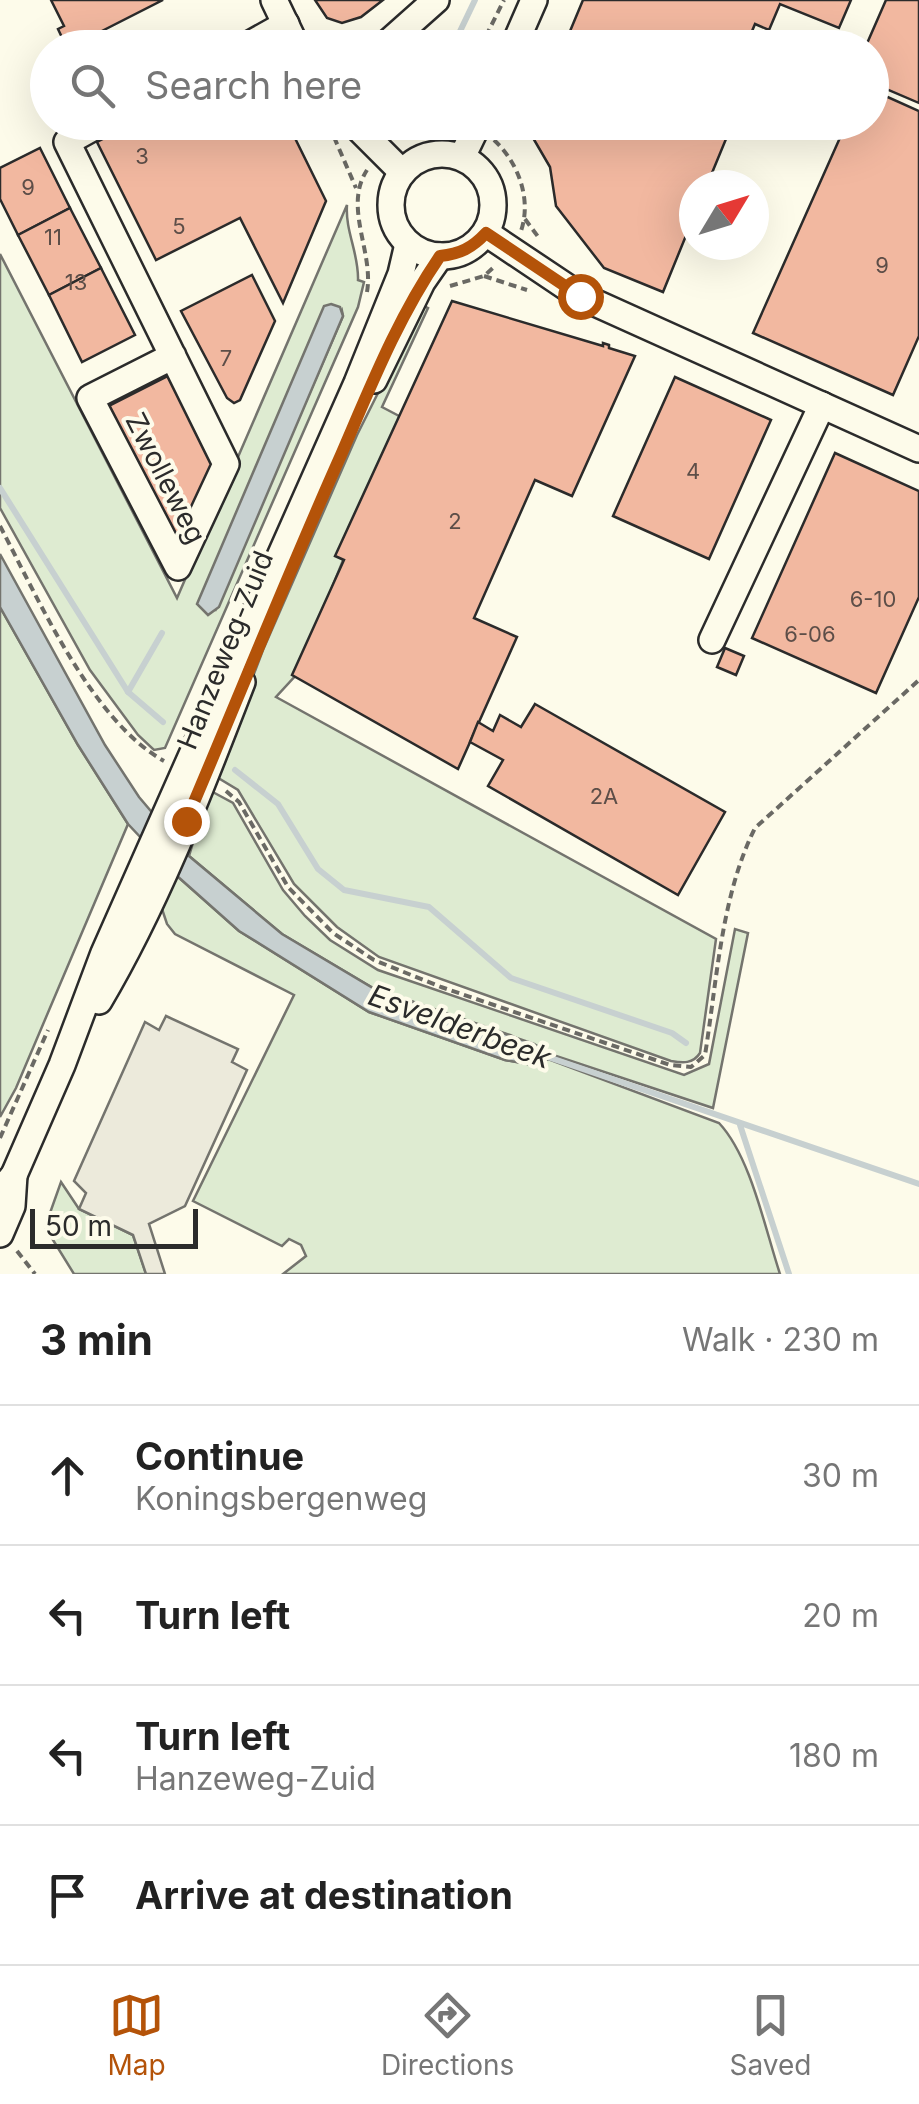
<!DOCTYPE html>
<html lang="en">
<head>
<meta charset="utf-8">
<style>
	:root { --surface:#fff; --page:#f6f6f6; --text:#222; --muted:#767676; --line:#e0e0e0; --accent:#b45309 }
	body { margin:0; font-family:Inter,sans-serif; background:var(--page); color:var(--text) }
	.compass { position:absolute; left:679px; top:170px; width:90px; height:90px; border-radius:50%; background:var(--surface); box-shadow:0 10px 40px #0002; rotate:52deg }
	.scale { position:absolute; left:30px; bottom:25px; width:168px; box-sizing:border-box; padding-left:10px; border:5px solid #2b2b2b; border-top:0; font-size:28px; line-height:35px; white-space:nowrap; color:#2b2b2b; -webkit-text-stroke:8px #fdfbea; paint-order:stroke }
	.stop { position:absolute; width:30px; height:30px; margin:-22px; border:8px solid #b45309; border-radius:50%; background:#fff }
	.stop.end { background:#b45309; border-color:#fff; box-shadow:0 2px 10px #0008 }
	.list { margin:0; padding:0; list-style:none }
	h2 { display:flex; justify-content:space-between; align-items:center; height:130px; margin:0; padding:0 40px; font-size:42px }
	h2 small { font-size:32px; font-weight:400; color:var(--muted) }
	.list li { display:grid; grid-template-columns:65px 1fr auto; gap:30px; align-items:center; box-sizing:border-box; height:140px; padding:0 40px; border-top:2px solid var(--line) }
	.list b { display:block; font-size:38px; white-space:nowrap }
	.list p { margin:0; font-size:32px; white-space:nowrap; color:var(--muted) }
	.list em { font-size:32px; font-style:normal; color:var(--muted) }
	.icon { flex:none; width:55px; height:55px; fill:none; stroke:currentColor; stroke-width:2; stroke-linecap:round; stroke-linejoin:round }
	.map { position:relative; flex:none; width:919px; height:1274px; overflow:hidden }
	.search { position:absolute; background:var(--surface); box-shadow:0 10px 40px #0002; left:30px; right:30px; top:30px; height:110px; display:flex; align-items:center; gap:25px; box-sizing:border-box; padding:0 35px; border-radius:55px; color:var(--muted); font-size:38px }
	.sheet { height:690px; background:var(--surface) }
	nav { display:flex; justify-content:space-around; align-items:center; box-sizing:border-box; height:140px; border-top:2px solid var(--line); background:var(--surface); font-size:28px; color:var(--muted) }
	nav a { display:grid; justify-items:center; gap:5px }
	nav .on { color:var(--accent) }
	.map>svg:first-child { display:block }
	.green { fill:#deebd1; stroke:#74746e; stroke-width:2.5; fill-rule:evenodd }
	.parking { fill:#eceadb; stroke:#74746e; stroke-width:2.5 }
	.water { fill:#c7d0d0; stroke:#74746e; stroke-width:2.5 }
	.lines { fill:none; stroke-linecap:round; stroke-linejoin:round }
	.stream { stroke:#c7d0d0; stroke-width:6 }
	.building { fill:#f2b8a0; stroke:#2b2b2b; stroke-width:2.5 }
	.minor-casing { stroke:#2b2b2b; stroke-width:30 }
	.path { stroke:#6a6964; stroke-width:4; stroke-dasharray:8 5; stroke-linecap:butt }
	.minor { stroke:#fdfbea; stroke-width:25 }
	.route { stroke:#b45309; stroke-width:12 }
	.labels { text-anchor:middle; dominant-baseline:central; stroke-width:8; stroke-linejoin:round; paint-order:stroke }
	.number-label { font-size:22px; fill:#5d4e48 }
	.street-label { font-size:28px; fill:#2b2b2b; stroke:#fdfbea }
	.water-label { font-size:30px; font-style:italic; fill:#2b2b2b; stroke:#fdfbea }
</style>
</head>
<body>
<div class="map">
<svg width="919" height="1274" viewBox="0 0 919 1274">
	<rect width="100%" height="100%" fill="#fdfbea"/>
	<!-- green -->
	<g class="green">
		<path d="M347,205C345,231 359,254 358,280L364,282L358,307L165,748L154,750L138,735L90,670L0,508V254L177,598ZM342,311L343,316L215,611Z"/>
		<path d="M422,305L428,308L382,407L401,417L297,674L276,697L716,939L700,1053C693,1064 683,1063 671,1061L379,957L337,927L294,884L238,790L215,776L263,650L357,435Z"/>
		<polygon points="0,607 78,745 128,824 16,1088 0,1117"/>
		<polygon points="209,790 233,803 283,890 305,916 330,940 378,970 684,1075 709,1064 735,929 748,933 713,1108 550,1054 510,1035 373,988 282,934 189,856"/>
		<path d="M176,875L239,931L369,1012L505,1060L533,1065L548,1059L719,1123C751,1157 765,1229 780,1274H283L306,1256L301,1245L289,1239L282,1246L193,1201L294,995L175,934L167,924L161,906Z"/>
		<polygon points="61,1182 79,1209 133,1235 146,1274 74,1274 45,1227"/>
	</g>
	<!-- parking -->
	<polygon class="parking" points="166,1016 238,1049 232,1062 247,1070 185,1206 149,1224 165,1274 146,1274 133,1235 79,1209 86,1193 74,1181 145,1022 159,1030"/>
	<!-- water -->
	<g class="water">
		<polygon points="331,304 340,307 343,316 219,607 208,615 197,604 324,306"/>
		<polygon points="0,554 105,745 139,797 189,856 282,934 373,988 534,1044 550,1054 548,1059 533,1065 505,1060 369,1012 239,931 176,875 128,824 78,745 0,607"/>
	</g>
	<g class="lines">
		<!-- stream -->
		<g class="stream">
			<polyline points="452,48 475,0"/>
			<polyline points="0,488 128,692 163,722"/>
			<polyline points="128,692 162,633"/>
			<polyline points="235,770 278,804 318,869 344,890 429,907 511,978 672,1033 686,1043"/>
			<polyline points="542,1055 919,1184"/>
			<polyline points="740,1125 789,1274"/>
		</g>
	</g>
	<!-- building -->
	<g class="building">
		<polygon points="51,0 163,0 102,31 105,37 84,48 67,48 58,29 64,26"/>
		<polygon points="315,0 383,0 361,17 342,23 327,18"/>
		<polygon points="583,0 851,0 839,28 780,4 769,30 755,24 745,48 563,48"/>
		<polygon points="886,0 919,0 919,103 872,83 872,48 865,48"/>
		<polygon points="872,90 919,111 919,336 893,395 753,333 847,122 872,122"/>
		<polygon points="136,122 287,122 326,201 283,303 240,218 156,260 97,142"/>
		<polygon points="532,122 733,122 707,185 694,185 694,216 663,292 604,268 556,206 550,167 529,131"/>
		<polygon points="40,148 70,208 18,235 0,199 0,168"/>
		<polygon points="70,208 101,268 49,295 18,235"/>
		<polygon points="101,268 135,335 82,362 49,295"/>
		<polygon points="252,275 275,321 240,400 234,403 227,398 181,311"/>
		<polygon points="452,301 603,346 603,343 609,345 609,348 635,356 572,496 535,480 474,618 517,637 458,769 292,675 344,560 335,556"/>
		<polygon points="172,374 214,459 176,544 107,407"/>
		<polygon points="675,377 771,420 709,559 613,516"/>
		<polygon points="835,453 919,491 919,597 876,693 752,638"/>
		<polygon points="725,648 744,656 736,675 717,667"/>
		<polygon points="535,704 725,812 678,895 488,786 503,760 470,742 478,722 493,731 500,715 521,727"/>
	</g>
	<g class="lines">
		<defs>
			<g id="minor">
				<polyline points="274,0 297,48"/>
				<polyline points="243,48 286,24"/>
				<polyline points="382,48 436,0"/>
				<polyline points="513,48 534,0"/>
				<polyline points="103,122 67,142 226,464 178,567 90,398 173,356"/>
				<polyline points="352,122 402,172"/>
				<circle cx="442" cy="205" r="51"/>
				<polyline points="462,157 479,122"/>
				<polyline points="486,233 580,296 919,449"/>
				<polyline points="374,380 422,282 440,256"/>
				<polyline points="712,640 822,405"/>
				<path d="M99,1001C158,901 200,790 242,682"/>
				<polyline points="0,1192 14,1175 62,1065 104,953 357,383 401,274 408,244"/>
				<polyline points="0,1234 12,1206 14,1175"/>
			</g>
		</defs>
		<!-- minor casing -->
		<use href="#minor" class="minor-casing"/>
		<!-- path -->
		<g class="path">
			<polyline points="480,48 504,0"/>
			<polyline points="397,131 409,122"/>
			<polyline points="334,137 356,188"/>
			<path d="M494,140C518,162 532,199 521,231"/>
			<polyline points="525,219 539,238"/>
			<polyline points="484,276 527,290"/>
			<polyline points="450,286 484,276 495,266"/>
			<path d="M367,292C374,252 343,207 367,170"/>
			<path d="M0,526C39,600 91,720 164,761"/>
			<path d="M226,791L239,802L288,887L333,933L374,960L441,987L670,1065L691,1067L705,1055C717,981 721,896 755,828L919,680"/>
			<polyline points="0,1138 48,1030"/>
			<polyline points="17,1251 35,1274"/>
		</g>
		<!-- minor -->
		<use href="#minor" class="minor"/>
	</g>
	<g class="lines">
		<!-- route -->
		<path class="route" d="M186,821C238,699 287,576 341,455C370,388 398,317 440,256C460,254 472,248 486,233L580,296"/>
	</g>
	<g class="labels">
		<!-- number labels -->
		<g class="number-label">
			<text x="142" y="156">3</text>
			<text x="28" y="187">9</text>
			<text x="179" y="226">5</text>
			<text x="53" y="237">11</text>
			<text x="882" y="265">9</text>
			<text x="76" y="282">13</text>
			<text x="226" y="358">7</text>
			<text x="693" y="471">4</text>
			<text x="455" y="521">2</text>
			<text x="873" y="599">6-10</text>
			<text x="810" y="634">6-06</text>
			<text x="604" y="796">2A</text>
		</g>
		<!-- street labels -->
		<g class="street-label">
			<text transform="translate(166 478) rotate(63)">Zwolleweg</text>
			<text transform="translate(225 650) rotate(-68)">Hanzeweg-Zuid</text>
		</g>
		<!-- water labels -->
		<g class="water-label">
			<text transform="translate(460 1026) rotate(20)">Esvelderbeek</text>
		</g>
	</g>
</svg>
<svg class="compass" viewBox="-18 -18 36 36"><path d="M0-13l5 13h-10z" fill="#e53935"/><path d="M0 13l5-13h-10z" fill="#767676"/></svg>
<div class="scale">50 m</div>
<div class="stop" style="left:580px;top:296px"></div>
<div class="stop end" style="left:186px;top:821px"></div>
<div class="search"><svg class="icon" aria-label="search" viewBox="0 0 24 24"><circle cx="10" cy="10" r="6"/><path d="M15 15l6 6"/></svg>Search here</div>
</div>
<section class="sheet">
<h2>3 min<small>Walk · 230 m</small></h2>
<ul class="list">
<li><svg class="icon" aria-label="ahead" viewBox="0 0 24 24"><path d="M12 20V5M6 11l6-6 6 6"/></svg><div><b>Continue</b><p>Koningsbergenweg</p></div><em>30 m</em></li>
<li><svg class="icon" aria-label="left" viewBox="0 0 24 24"><path d="M17 20v-9H6M10 6l-5 5 5 5"/></svg><div><b>Turn left</b></div><em>20 m</em></li>
<li><svg class="icon" aria-label="left" viewBox="0 0 24 24"><path d="M17 20v-9H6M10 6l-5 5 5 5"/></svg><div><b>Turn left</b><p>Hanzeweg-Zuid</p></div><em>180 m</em></li>
<li><svg class="icon" aria-label="arrive" viewBox="0 0 24 24"><path d="M6 21V4h12l-3 4 3 4H6"/></svg><div><b>Arrive at destination</b></div></li>
</ul>
</section>
<nav>
<a class="on"><svg class="icon" aria-label="map" viewBox="0 0 24 24"><path d="M3 6l6-2 6 2 6-2v14l-6 2-6-2-6 2zM9 4v14M15 6v14"/></svg>Map</a>
<a><svg class="icon" aria-label="directions" viewBox="0 0 24 24"><path d="M12 3l9 9-9 9-9-9zM9 14v-3h6M13 9l2 2-2 2"/></svg>Directions</a>
<a><svg class="icon" aria-label="saved" viewBox="0 0 24 24"><path d="M7 4h10v16l-5-4-5 4z"/></svg>Saved</a>
</nav>
</body>
</html>
